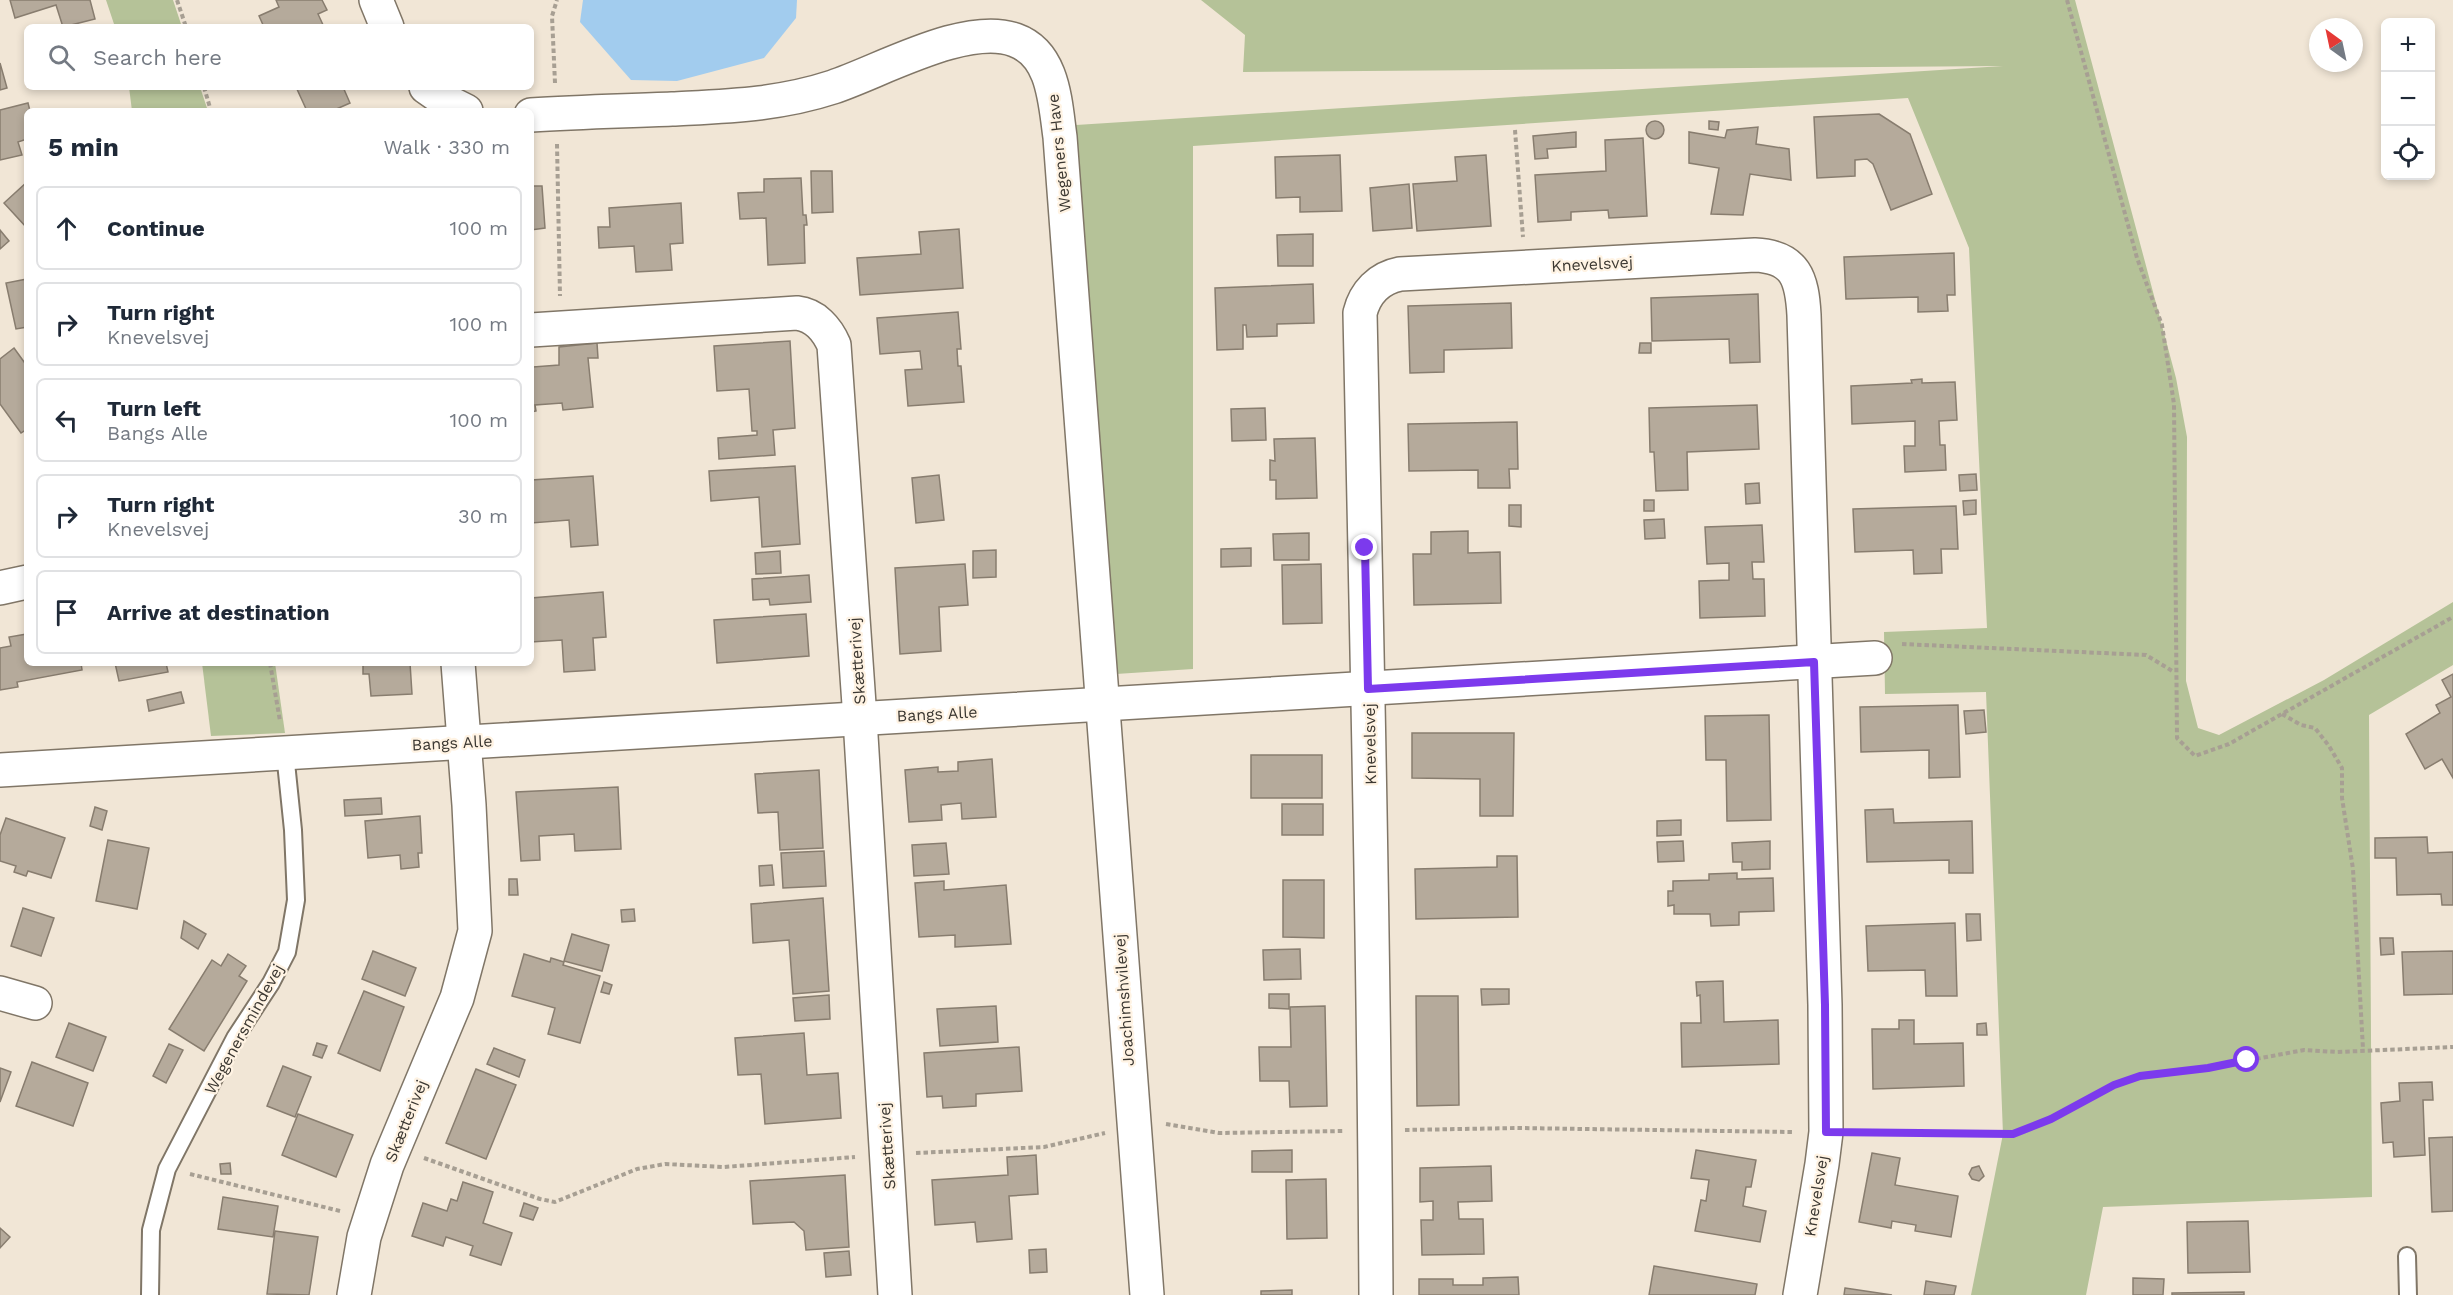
<!DOCTYPE html>
<html lang="en">
<head>
<meta charset="utf-8">
<style>
	:root { --surface:#fff; --page:#f2f2f3; --text:#1f2937; --muted:#747a83; --line:#e0e1e3 }
	body { margin:0; font-family:"Work Sans",sans-serif; background:var(--page); color:var(--text) }
	.controls { position:absolute; right:18px; top:18px; display:grid; overflow:hidden; border-radius:9px; box-shadow:0 3px 9px #0003 }
	.controls button { width:54px; height:54px; display:grid; place-items:center; padding:0; border:0; border-bottom:2px solid var(--line); background:var(--surface); color:var(--text); font:30px sans-serif }
	.compass { position:absolute; left:2309px; top:18px; width:54px; height:54px; border-radius:50%; background:var(--surface); box-shadow:0 3px 9px #0003; rotate:327deg }
	.stop { position:absolute; width:18px; height:18px; margin:-14px; border:4px solid #7c3aed; border-radius:50%; background:#fff }
	.stop.end { background:#7c3aed; border-color:#fff; box-shadow:0 2px 6px #0008 }
	.list { margin:0; padding:0; list-style:none }
	h2 { display:flex; justify-content:space-between; align-items:center; height:78px; margin:0; padding:0 24px; font-size:26px }
	h2 small { font-size:20px; font-weight:400; color:var(--muted) }
	.list li { display:grid; grid-template-columns:39px 1fr auto; gap:18px; align-items:center; box-sizing:border-box; height:84px; margin:0 12px 12px; padding:0 12px; border:2px solid var(--line); border-radius:9px }
	.list b { display:block; font-size:22px; white-space:nowrap }
	.list p { margin:0; font-size:20px; white-space:nowrap; color:var(--muted) }
	.list em { font-size:20px; font-style:normal; color:var(--muted) }
	.icon { flex:none; width:33px; height:33px; fill:none; stroke:currentColor; stroke-width:2; stroke-linecap:round; stroke-linejoin:round }
	.map { position:relative; flex:none; width:2453px; height:1295px; overflow:hidden }
	.search { position:absolute; background:var(--surface); box-shadow:0 3px 9px #0003; left:24px; top:24px; width:510px; height:66px; display:flex; align-items:center; gap:15px; box-sizing:border-box; padding:0 21px; border-radius:9px; color:var(--muted); font-size:22px }
	.panel { position:absolute; background:var(--surface); box-shadow:0 3px 9px #0003; left:24px; top:108px; width:510px; height:558px; border-radius:9px }
	.map>svg:first-child { display:block }
	.green { fill:#b5c298 }
	.water { fill:#a2ccee }
	.building { fill:#b5aa9b; stroke:#887d6f; stroke-width:1.5 }
	.lines { fill:none; stroke-linecap:round; stroke-linejoin:round }
	.service-casing { stroke:#807667; stroke-width:20 }
	.minor-casing { stroke:#807667; stroke-width:36 }
	.path { stroke:#a79f93; stroke-width:4; stroke-dasharray:4.5 3; stroke-linecap:butt }
	.service { stroke:#fff; stroke-width:16 }
	.minor { stroke:#fff; stroke-width:33 }
	.route { stroke:#7c3aed; stroke-width:8 }
	.labels { text-anchor:middle; dominant-baseline:central; stroke-width:4.5; stroke-linejoin:round; paint-order:stroke }
	.street-label { font-size:16px; fill:#3c3832; stroke:#fff3e3 }
</style>
</head>
<body>
<div class="map">
<svg width="2453" height="1295" viewBox="0 0 2453 1295">
	<rect width="100%" height="100%" fill="#f1e6d6"/>
	<!-- green -->
	<g class="green">
		<polygon points="106,0 173,0 182,27 115,27"/>
		<polygon points="1201,0 2075,0 2176,378 2187,437 2186,681 2198,728 2219,735 2324,680 2453,602 2453,665 2369,715 2372,1197 2103,1207 2086,1295 1971,1295 2003,1134 1986,692 1885,694 1884,632 1987,628 1969,248 1908,98 1193,146 1193,669 1116,674 1076,125 2003,66 1243,72 1245,35"/>
		<polygon points="129,87 200,87 208,111 132,111"/>
		<polygon points="202,663 275,663 285,733 211,736"/>
	</g>
	<!-- water -->
	<polygon class="water" points="583,0 797,0 796,18 764,58 677,81 631,80 580,22"/>
	<!-- building -->
	<g class="building">
		<polygon points="10,0 90,0 95,19 63,27 56,5 15,18"/>
		<polygon points="276,0 322,0 327,10 318,14 324,27 264,27 259,16 279,7"/>
		<polygon points="0,63 7,88 0,90"/>
		<polygon points="296,87 343,87 350,103 332,111 307,111"/>
		<polygon points="28,103 30,111 27,111 27,139 18,142 22,155 0,160 0,110"/>
		<polygon points="1879,114 1910,134 1932,194 1891,210 1873,164 1867,159 1855,160 1855,176 1817,178 1814,117"/>
		<polygon points="1709,121 1719,122 1718,130 1709,129"/>
		<circle cx="1655" cy="130" r="9"/>
		<polygon points="1758,127 1756,144 1789,149 1791,180 1750,174 1743,215 1711,214 1719,168 1689,163 1689,132 1725,138 1727,130"/>
		<polygon points="1576,132 1576,147 1547,149 1548,158 1535,159 1533,136"/>
		<polygon points="1643,138 1647,216 1609,218 1608,210 1571,212 1571,220 1538,222 1535,175 1606,171 1605,140"/>
		<polygon points="1340,155 1342,211 1300,212 1300,197 1276,198 1275,157"/>
		<polygon points="1486,155 1491,226 1417,231 1413,184 1457,181 1455,157"/>
		<polygon points="811,171 832,171 833,212 812,213"/>
		<polygon points="801,178 803,215 806,215 807,225 804,225 805,263 768,265 766,218 740,219 738,193 764,192 764,179"/>
		<polygon points="27,182 27,228 4,203"/>
		<polygon points="1409,184 1412,228 1373,231 1370,188"/>
		<polygon points="531,186 542,186 545,228 531,230"/>
		<polygon points="681,203 683,243 670,244 672,270 636,272 634,246 599,248 598,227 610,227 609,208"/>
		<polygon points="959,229 963,288 860,295 857,258 921,254 919,232"/>
		<polygon points="0,230 9,241 0,249"/>
		<polygon points="1313,234 1313,266 1278,266 1277,235"/>
		<polygon points="1954,253 1955,295 1947,295 1948,311 1918,312 1918,297 1846,299 1844,257"/>
		<polygon points="27,279 27,327 16,329 6,283"/>
		<polygon points="1313,284 1314,323 1277,324 1277,336 1247,337 1246,325 1243,325 1243,349 1217,350 1215,288"/>
		<polygon points="1758,294 1760,362 1730,363 1729,339 1652,341 1651,298"/>
		<polygon points="1511,303 1512,348 1444,350 1444,372 1410,373 1408,306"/>
		<polygon points="958,312 961,349 957,349 958,366 961,366 964,402 908,406 905,370 922,369 920,351 880,354 877,318"/>
		<polygon points="790,341 795,428 773,430 775,455 719,459 718,438 757,435 757,431 752,431 749,389 717,391 714,346"/>
		<polygon points="597,343 598,358 588,358 593,407 563,410 562,403 535,405 536,411 531,412 531,360 533,367 559,365 559,347"/>
		<polygon points="1640,343 1651,343 1651,353 1639,353"/>
		<polygon points="14,348 27,366 27,429 21,433 0,404 0,359"/>
		<polygon points="1922,379 1922,383 1955,382 1957,420 1939,421 1940,445 1945,445 1946,470 1905,472 1904,446 1915,446 1915,421 1852,424 1851,386 1912,383 1911,380"/>
		<polygon points="1757,405 1759,449 1687,452 1688,490 1656,491 1654,452 1650,452 1649,408"/>
		<polygon points="1265,408 1266,440 1232,441 1231,409"/>
		<polygon points="1517,422 1518,469 1509,469 1510,488 1478,488 1478,470 1409,471 1408,424"/>
		<polygon points="1315,438 1317,498 1276,499 1276,480 1270,480 1270,460 1275,461 1274,439"/>
		<polygon points="795,466 800,544 762,547 759,497 711,501 709,471"/>
		<polygon points="1976,474 1977,490 1960,491 1959,475"/>
		<polygon points="939,475 944,520 916,523 912,478"/>
		<polygon points="593,476 598,545 571,547 569,520 531,523 531,480"/>
		<polygon points="1759,483 1760,503 1746,504 1745,484"/>
		<rect x="1644" y="500" width="10" height="11"/>
		<polygon points="1976,500 1976,514 1964,515 1963,501"/>
		<polygon points="1509,505 1521,505 1521,527 1509,526"/>
		<polygon points="1956,506 1958,549 1941,549 1942,573 1914,574 1913,550 1855,552 1853,509"/>
		<polygon points="1664,519 1665,538 1645,539 1644,520"/>
		<polygon points="1762,525 1764,562 1752,562 1753,579 1764,579 1765,616 1700,618 1699,581 1729,580 1729,563 1707,564 1705,527"/>
		<polygon points="1468,531 1468,553 1500,552 1501,603 1414,605 1413,554 1431,554 1431,532"/>
		<polygon points="1309,533 1309,560 1274,560 1273,534"/>
		<polygon points="1251,548 1251,566 1221,567 1221,549"/>
		<polygon points="996,550 996,577 973,578 973,551"/>
		<polygon points="780,551 781,573 756,574 755,553"/>
		<polygon points="965,564 968,605 939,607 941,651 900,654 895,568"/>
		<polygon points="1321,564 1322,623 1283,624 1282,565"/>
		<polygon points="809,575 811,602 770,605 769,599 753,600 752,579"/>
		<polygon points="603,592 606,637 593,638 595,670 564,672 562,640 531,642 531,598"/>
		<polygon points="806,614 809,656 717,663 714,620"/>
		<polygon points="27,634 27,663 81,663 82,670 17,682 18,687 0,690 0,648 11,646 9,637"/>
		<polygon points="115,663 166,663 168,672 119,681"/>
		<polygon points="363,663 410,663 412,694 371,696 369,674 363,674"/>
		<polygon points="2453,674 2453,778 2442,759 2425,769 2406,734 2440,713 2436,705 2451,697 2442,680"/>
		<polygon points="181,692 184,703 149,711 147,700"/>
		<polygon points="1958,705 1960,777 1929,778 1929,750 1861,752 1860,707"/>
		<polygon points="1984,710 1986,732 1966,734 1964,711"/>
		<polygon points="1769,715 1771,820 1727,821 1726,760 1706,760 1705,716"/>
		<polygon points="1412,733 1514,733 1513,816 1480,816 1480,779 1412,778"/>
		<rect x="1251" y="755" width="71" height="43"/>
		<polygon points="992,759 996,817 962,819 961,803 941,805 942,820 909,822 905,770 938,767 938,772 958,771 958,762"/>
		<polygon points="819,770 823,848 780,850 778,812 758,813 755,774"/>
		<polygon points="618,787 621,849 575,851 574,834 539,836 540,860 521,861 516,792"/>
		<polygon points="381,798 382,814 345,816 344,800"/>
		<rect x="1282" y="804" width="41" height="31"/>
		<polygon points="95,807 107,811 102,830 90,826"/>
		<polygon points="1893,809 1894,823 1972,821 1973,873 1949,873 1949,860 1867,862 1865,810"/>
		<polygon points="420,816 422,853 418,853 419,867 401,869 400,855 368,858 365,821"/>
		<polygon points="6,818 65,838 51,878 28,871 26,876 14,872 16,866 0,861 0,835"/>
		<polygon points="1681,820 1681,835 1657,836 1657,821"/>
		<polygon points="2427,837 2428,853 2453,852 2453,905 2442,905 2441,894 2397,895 2396,858 2375,858 2375,838"/>
		<polygon points="108,840 149,848 137,909 96,901"/>
		<polygon points="1683,841 1684,861 1658,862 1657,842"/>
		<polygon points="1770,841 1770,869 1742,870 1742,862 1733,862 1732,843"/>
		<polygon points="946,843 949,874 914,876 912,845"/>
		<polygon points="824,851 826,886 783,888 781,853"/>
		<polygon points="1497,856 1517,856 1518,917 1416,919 1415,869 1497,867"/>
		<polygon points="772,865 774,885 760,886 759,866"/>
		<polygon points="1737,873 1737,879 1773,878 1774,911 1739,912 1739,925 1711,926 1710,914 1674,914 1674,905 1668,906 1668,891 1673,891 1673,881 1709,880 1709,874"/>
		<polygon points="509,879 517,879 518,895 509,895"/>
		<polygon points="1283,880 1324,880 1324,938 1283,937"/>
		<polygon points="944,881 944,890 1006,885 1011,944 955,947 955,935 919,937 915,883"/>
		<polygon points="823,898 829,991 793,994 789,940 753,943 751,904"/>
		<polygon points="23,908 54,918 41,956 11,946"/>
		<polygon points="634,909 635,921 622,922 621,910"/>
		<polygon points="1966,914 1980,914 1981,940 1967,941"/>
		<polygon points="184,921 206,934 198,949 181,938"/>
		<polygon points="1955,923 1957,996 1926,996 1925,970 1868,971 1866,926"/>
		<polygon points="572,934 609,945 602,971 564,961"/>
		<polygon points="2380,938 2393,938 2394,954 2381,955"/>
		<polygon points="1300,949 1301,979 1264,980 1263,950"/>
		<polygon points="373,951 416,968 405,996 362,979"/>
		<polygon points="2453,951 2453,994 2404,995 2402,952"/>
		<polygon points="228,954 246,966 239,976 247,981 204,1051 169,1029 212,960 221,966"/>
		<polygon points="524,954 550,962 551,958 564,962 563,965 600,976 580,1043 548,1034 555,1008 512,996"/>
		<polygon points="1723,981 1724,1022 1778,1020 1779,1064 1682,1067 1681,1023 1701,1023 1700,995 1697,996 1696,982"/>
		<polygon points="604,982 612,985 609,994 601,992"/>
		<polygon points="1481,989 1509,989 1509,1004 1482,1005"/>
		<polygon points="364,991 404,1007 380,1071 338,1053"/>
		<polygon points="1269,994 1289,994 1289,1009 1269,1008"/>
		<polygon points="829,995 830,1019 795,1021 793,998"/>
		<polygon points="1416,996 1458,996 1459,1105 1417,1106"/>
		<polygon points="996,1006 998,1042 940,1046 937,1009"/>
		<polygon points="1325,1006 1327,1106 1290,1107 1289,1081 1260,1081 1259,1047 1291,1047 1290,1007"/>
		<polygon points="1899,1020 1914,1020 1914,1044 1963,1043 1964,1086 1873,1089 1872,1029 1899,1029"/>
		<polygon points="69,1023 106,1037 93,1071 56,1057"/>
		<polygon points="1986,1023 1987,1035 1977,1035 1977,1024"/>
		<polygon points="804,1033 807,1075 838,1073 841,1118 765,1124 761,1074 738,1075 735,1038"/>
		<polygon points="317,1043 327,1046 322,1058 313,1055"/>
		<polygon points="169,1044 183,1050 166,1083 153,1076"/>
		<polygon points="1019,1047 1022,1091 976,1094 976,1106 943,1108 942,1096 927,1097 924,1053"/>
		<polygon points="494,1048 525,1060 519,1077 487,1064"/>
		<polygon points="32,1062 88,1083 73,1126 16,1106"/>
		<polygon points="283,1066 311,1077 295,1117 267,1106"/>
		<polygon points="0,1068 11,1072 0,1102"/>
		<polygon points="476,1069 516,1085 486,1159 446,1143"/>
		<polygon points="2432,1082 2433,1100 2423,1100 2425,1155 2394,1157 2393,1142 2383,1143 2381,1103 2400,1101 2399,1083"/>
		<polygon points="298,1114 353,1135 336,1177 282,1155"/>
		<polygon points="2453,1137 2453,1211 2432,1212 2429,1138"/>
		<polygon points="1292,1150 1292,1172 1252,1172 1252,1151"/>
		<polygon points="1696,1150 1756,1160 1751,1187 1746,1187 1743,1206 1766,1211 1760,1242 1695,1231 1701,1200 1706,1201 1709,1180 1691,1178"/>
		<polygon points="1872,1153 1900,1158 1895,1185 1958,1196 1951,1237 1915,1231 1916,1225 1892,1221 1891,1228 1859,1222"/>
		<polygon points="1036,1155 1038,1194 1009,1196 1012,1239 977,1242 975,1222 935,1225 932,1180 1008,1175 1007,1157"/>
		<polygon points="230,1163 231,1174 221,1174 220,1164"/>
		<polygon points="1491,1166 1492,1201 1458,1202 1459,1219 1483,1219 1484,1254 1422,1255 1421,1220 1433,1220 1433,1201 1420,1202 1420,1168"/>
		<polygon points="1979,1166 1984,1176 1979,1181 1972,1179 1969,1174 1972,1168"/>
		<polygon points="845,1175 849,1247 806,1250 804,1231 794,1222 753,1224 750,1181"/>
		<polygon points="1326,1179 1327,1238 1287,1239 1286,1180"/>
		<polygon points="463,1182 493,1192 483,1223 512,1233 501,1265 470,1255 473,1246 446,1237 443,1246 412,1236 423,1203 447,1211 451,1199 457,1201"/>
		<polygon points="223,1197 278,1206 273,1237 218,1229"/>
		<polygon points="524,1203 538,1208 533,1220 520,1216"/>
		<polygon points="2248,1221 2250,1272 2188,1273 2187,1222"/>
		<polygon points="0,1228 10,1237 0,1248"/>
		<polygon points="275,1231 318,1237 309,1295 267,1294"/>
		<polygon points="1046,1249 1047,1272 1030,1273 1029,1250"/>
		<polygon points="849,1251 851,1275 826,1277 824,1253"/>
		<polygon points="1654,1266 1757,1284 1755,1295 1649,1295"/>
		<polygon points="1518,1277 1519,1295 1419,1295 1419,1279 1453,1279 1453,1285 1483,1285 1483,1278"/>
		<polygon points="2133,1278 2164,1279 2163,1295 2133,1295"/>
		<polygon points="1926,1281 1956,1286 1954,1295 1924,1295"/>
		<polygon points="1845,1288 1892,1295 1844,1295"/>
		<polygon points="1292,1290 1292,1295 1261,1295 1261,1291"/>
		<polygon points="2244,1292 2244,1295 2172,1295 2172,1293"/>
	</g>
	<g class="lines">
		<defs>
			<g id="service">
				<polyline points="2407,1256 2408,1295"/>
				<polyline points="150,1295 151,1230 167,1169 235,1038 271,983 287,952 296,900 293,830 285,753"/>
			</g>
			<g id="minor">
				<polyline points="376,0 387,27"/>
				<polyline points="426,87 446,101 466,111"/>
				<path d="M531,115C578,112 625,111 672,109C728,106 778,105 833,87C881,71 966,22 1015,40C1054,54 1055,102 1060,137L1147,1295"/>
				<path d="M531,330L797,313C815,315 827,329 834,345L860,719L895,1295"/>
				<polyline points="0,588 27,582"/>
				<polyline points="0,770 1875,658"/>
				<polyline points="0,993 35,1003"/>
				<polyline points="354,1295 364,1237 387,1165 457,998 475,931 469,805 458,663"/>
				<path d="M1376,1295C1374,968 1367,640 1360,313C1365,293 1379,278 1400,274L1755,255C1796,257 1802,279 1804,315L1825,1005L1826,1132L1822,1164L1800,1295"/>
			</g>
		</defs>
		<!-- service casing -->
		<use href="#service" class="service-casing"/>
		<!-- minor casing -->
		<use href="#minor" class="minor-casing"/>
		<!-- path -->
		<g class="path">
			<polyline points="177,0 186,27"/>
			<polyline points="2067,0 2137,258 2162,325 2174,404 2177,738 2195,756 2229,744 2453,617"/>
			<polyline points="555,83 552,16 557,0"/>
			<polyline points="204,87 211,111"/>
			<polyline points="1515,130 1523,237"/>
			<polyline points="557,144 560,296"/>
			<polyline points="1902,644 2146,655 2174,672"/>
			<polyline points="270,663 280,721"/>
			<polyline points="2282,714 2301,725 2315,728 2329,746 2342,768 2342,798 2353,869 2363,1049"/>
			<polyline points="1166,1124 1219,1133 1343,1131"/>
			<polyline points="1405,1130 1517,1128 1793,1132"/>
			<polyline points="1858,1133 2013,1134 2051,1119 2113,1085 2140,1076 2208,1068 2304,1050 2337,1052 2453,1047"/>
			<polyline points="916,1153 1044,1147 1105,1133"/>
			<polyline points="424,1158 540,1199 555,1202 637,1169 665,1164 724,1167 855,1157"/>
			<polyline points="190,1174 340,1211"/>
		</g>
		<!-- service -->
		<use href="#service" class="service"/>
		<!-- minor -->
		<use href="#minor" class="minor"/>
	</g>
	<g class="lines">
		<!-- route -->
		<polyline class="route" points="1365,548 1368,689 1814,662 1825,1005 1826,1132 2013,1134 2051,1119 2114,1085 2140,1076 2208,1068 2247,1060"/>
	</g>
	<g class="labels">
		<!-- street labels -->
		<g class="street-label">
			<text transform="translate(1059 153) rotate(-96)">Wegeners Have</text>
			<text transform="translate(1592 264) rotate(-3)">Knevelsvej</text>
			<text transform="translate(857 661) rotate(-94)">Skætterivej</text>
			<text transform="translate(937 714) rotate(-3)">Bangs Alle</text>
			<text transform="translate(452 743) rotate(-3)">Bangs Alle</text>
			<text transform="translate(1370 744) rotate(-91)">Knevelsvej</text>
			<text transform="translate(1124 1000) rotate(-94)">Joachimshvilevej</text>
			<text transform="translate(244 1029) rotate(-61)">Wegenersmindevej</text>
			<text transform="translate(406 1121) rotate(-68)">Skætterivej</text>
			<text transform="translate(887 1146) rotate(-94)">Skætterivej</text>
			<text transform="translate(1816 1196) rotate(-81)">Knevelsvej</text>
		</g>
	</g>
</svg>
<div class="controls">
<button>+</button>
<button>−</button>
<button><svg class="icon" aria-label="locate" viewBox="0 0 24 24"><circle cx="12" cy="12" r="6"/><path d="M12 2v4M12 18v4M2 12h4M18 12h4"/></svg></button>
</div>
<svg class="compass" viewBox="-18 -18 36 36"><path d="M0-13l5 13h-10z" fill="#e53935"/><path d="M0 13l5-13h-10z" fill="#747a83"/></svg>
<div class="stop" style="left:2247px;top:1060px"></div>
<div class="stop end" style="left:1365px;top:548px"></div>
<div class="search"><svg class="icon" aria-label="search" viewBox="0 0 24 24"><circle cx="10" cy="10" r="6"/><path d="M15 15l6 6"/></svg>Search here</div>
<section class="panel">
<h2>5 min<small>Walk · 330 m</small></h2>
<ul class="list">
<li><svg class="icon" aria-label="ahead" viewBox="0 0 24 24"><path d="M12 20V5M6 11l6-6 6 6"/></svg><div><b>Continue</b></div><em>100 m</em></li>
<li><svg class="icon" aria-label="right" viewBox="0 0 24 24"><path d="M7 20v-9h11M14 6l5 5-5 5"/></svg><div><b>Turn right</b><p>Knevelsvej</p></div><em>100 m</em></li>
<li><svg class="icon" aria-label="left" viewBox="0 0 24 24"><path d="M17 20v-9H6M10 6l-5 5 5 5"/></svg><div><b>Turn left</b><p>Bangs Alle</p></div><em>100 m</em></li>
<li><svg class="icon" aria-label="right" viewBox="0 0 24 24"><path d="M7 20v-9h11M14 6l5 5-5 5"/></svg><div><b>Turn right</b><p>Knevelsvej</p></div><em>30 m</em></li>
<li><svg class="icon" aria-label="arrive" viewBox="0 0 24 24"><path d="M6 21V4h12l-3 4 3 4H6"/></svg><div><b>Arrive at destination</b></div></li>
</ul>
</section>
</div>
</body>
</html>
